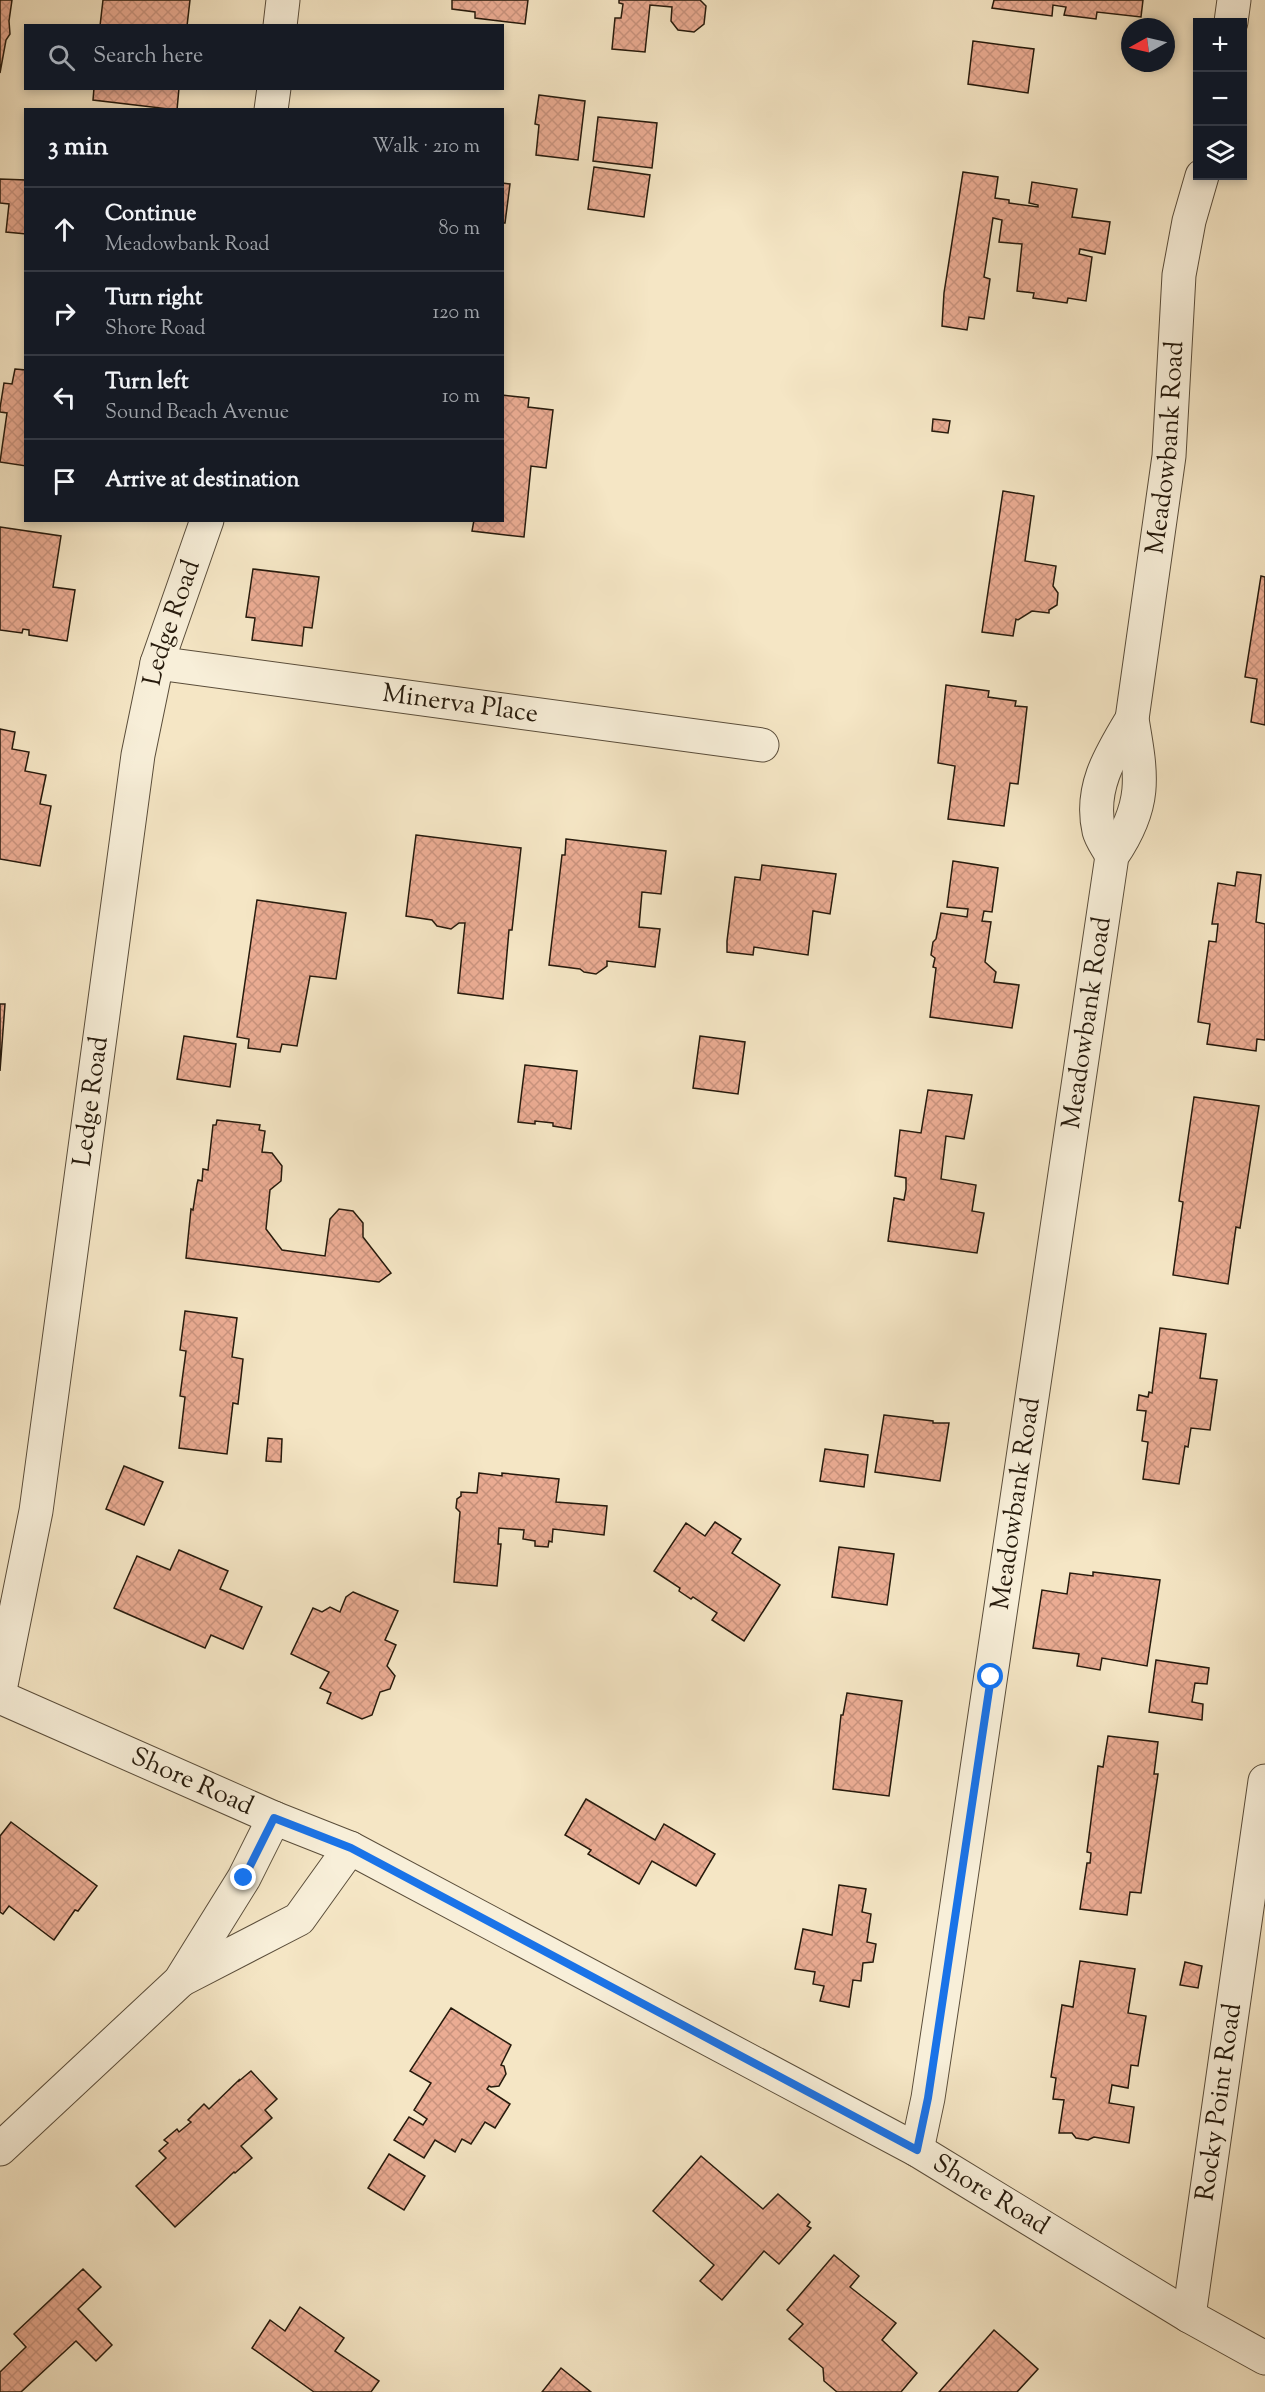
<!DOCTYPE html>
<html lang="en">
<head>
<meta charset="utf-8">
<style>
	:root { --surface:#171b24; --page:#242831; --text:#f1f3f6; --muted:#9ea1a6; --line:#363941 }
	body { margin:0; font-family:"Sorts Mill Goudy",serif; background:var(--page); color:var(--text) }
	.controls { position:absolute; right:18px; top:18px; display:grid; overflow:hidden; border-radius:0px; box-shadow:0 3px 9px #0003 }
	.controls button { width:54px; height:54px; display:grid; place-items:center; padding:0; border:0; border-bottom:2px solid var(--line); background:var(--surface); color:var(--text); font:30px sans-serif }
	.compass { position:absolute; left:1121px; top:18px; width:54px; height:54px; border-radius:50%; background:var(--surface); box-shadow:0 3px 9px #0003; rotate:262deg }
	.stop { position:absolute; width:18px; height:18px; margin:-14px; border:4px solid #1a73e8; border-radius:50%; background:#fff }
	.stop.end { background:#1a73e8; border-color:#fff; box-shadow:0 2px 6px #0008 }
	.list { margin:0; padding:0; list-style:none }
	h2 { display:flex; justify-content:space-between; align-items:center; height:78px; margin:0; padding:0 24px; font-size:26px }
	h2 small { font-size:20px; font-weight:400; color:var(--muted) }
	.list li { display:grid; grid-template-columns:39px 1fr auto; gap:18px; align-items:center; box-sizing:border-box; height:84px; padding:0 24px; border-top:2px solid var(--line) }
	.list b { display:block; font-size:22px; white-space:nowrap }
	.list p { margin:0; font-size:20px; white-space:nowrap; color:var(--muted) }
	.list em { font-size:20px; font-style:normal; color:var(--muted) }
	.icon { flex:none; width:33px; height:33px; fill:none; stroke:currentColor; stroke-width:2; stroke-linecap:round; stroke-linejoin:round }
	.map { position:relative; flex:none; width:1265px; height:2392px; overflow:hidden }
	.search { position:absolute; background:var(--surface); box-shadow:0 3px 9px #0003; left:24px; top:24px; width:480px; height:66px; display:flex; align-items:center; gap:15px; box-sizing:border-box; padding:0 21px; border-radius:0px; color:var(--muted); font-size:22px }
	.panel { position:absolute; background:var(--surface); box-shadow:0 3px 9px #0003; left:24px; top:108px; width:480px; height:414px; border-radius:0px }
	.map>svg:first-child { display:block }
	.building { fill:url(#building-cross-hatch); stroke:#261a0c; stroke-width:1.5 }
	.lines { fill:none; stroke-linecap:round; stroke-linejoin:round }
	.minor-casing { stroke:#5a4d3a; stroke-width:35 }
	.minor { stroke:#f8efd9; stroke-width:33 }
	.route { stroke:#1a73e8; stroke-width:8 }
	.labels { text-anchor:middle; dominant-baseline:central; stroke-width:6; stroke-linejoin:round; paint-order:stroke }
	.street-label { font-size:26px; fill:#261a0c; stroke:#f8efd9 }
</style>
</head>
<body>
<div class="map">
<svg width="1265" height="2392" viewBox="0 0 1265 2392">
	<defs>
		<pattern id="building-cross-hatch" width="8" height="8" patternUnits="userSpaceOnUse" patternTransform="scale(1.5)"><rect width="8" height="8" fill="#ebac93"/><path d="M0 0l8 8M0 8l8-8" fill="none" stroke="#c9937e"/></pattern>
	</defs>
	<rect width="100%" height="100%" fill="#f5e6c5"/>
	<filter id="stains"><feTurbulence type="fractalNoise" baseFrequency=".00333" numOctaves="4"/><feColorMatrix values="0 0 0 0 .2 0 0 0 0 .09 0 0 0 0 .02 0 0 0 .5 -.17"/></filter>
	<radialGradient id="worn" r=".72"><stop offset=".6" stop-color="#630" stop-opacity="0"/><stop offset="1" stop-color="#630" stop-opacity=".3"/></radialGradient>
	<!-- building -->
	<g class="building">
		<polygon points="0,0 12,0 9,21 10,34 6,40 0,73"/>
		<polygon points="103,0 190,0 187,26 100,26"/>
		<polygon points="452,0 528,0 525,24 475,18 475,12 452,9"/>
		<polygon points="619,0 700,0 706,6 704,24 694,32 678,30 671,21 672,7 650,5 645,52 612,49 615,18 621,18 623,4 619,3"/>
		<polygon points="994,0 1143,0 1141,17 1097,12 1096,19 1064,15 1066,7 1053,5 1052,16 992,8"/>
		<polygon points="973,41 1034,49 1028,93 968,84"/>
		<polygon points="94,88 179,88 177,110 93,100"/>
		<polygon points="539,95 585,101 578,160 536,155 539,125 535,124"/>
		<polygon points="598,117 657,123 652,168 593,161"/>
		<polygon points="594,167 650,175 644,217 588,209"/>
		<polygon points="963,172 998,177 995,198 1009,200 1009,203 1038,207 1038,205 1029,203 1032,182 1077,189 1072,217 1110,222 1105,254 1080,249 1079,254 1092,257 1086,301 1068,298 1067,303 1033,298 1034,293 1017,291 1022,244 999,242 1002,220 993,218 984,277 990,279 984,319 969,317 967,330 942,326 944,293"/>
		<polygon points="0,179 26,180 26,234 6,232 9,204 0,203"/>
		<polygon points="502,183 510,184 505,223 502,223"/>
		<polygon points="15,369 26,370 26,466 0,462 7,413 0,412 0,408 4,383 12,384"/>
		<polygon points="502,395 529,398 528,407 553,410 546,468 531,466 524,537 472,531 474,520 502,520"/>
		<polygon points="933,419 950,421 948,433 932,431"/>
		<polygon points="1003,491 1034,496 1025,561 1056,566 1053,586 1058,593 1057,605 1049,610 1049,613 1032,611 1018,620 1016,619 1013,636 982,632"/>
		<polygon points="0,527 61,536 53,587 75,590 67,641 29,635 29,630 23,629 22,633 0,630"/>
		<polygon points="253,569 319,577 312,628 304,627 302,646 252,640 255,618 246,617"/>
		<polygon points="1261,576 1265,577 1265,725 1251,722 1257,679 1245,677"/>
		<polygon points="946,685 989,691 988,697 1016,701 1015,706 1027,707 1018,784 1010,783 1004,826 948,819 955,766 938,763"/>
		<polygon points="0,729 15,732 12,749 29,752 25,771 46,775 40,804 51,806 40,866 0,859"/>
		<polygon points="416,835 521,848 512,930 509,930 503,999 458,993 465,923 459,923 451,929 437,926 432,920 406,916"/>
		<polygon points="566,839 666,851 661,894 642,892 639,927 660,929 655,967 607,961 607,966 596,974 584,972 580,969 549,965 562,855 565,855"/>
		<polygon points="953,861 998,868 992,912 984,911 982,921 991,922 985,962 996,972 994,982 1019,985 1012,1028 930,1017 936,968 933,967 935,958 931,955 933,942 936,939 941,913 967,917 968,909 947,907"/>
		<polygon points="762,865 836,874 830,914 813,911 808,955 754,947 753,955 727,952 727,941 735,877 760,880"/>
		<polygon points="1237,872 1261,875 1256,922 1265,924 1265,1040 1257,1039 1256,1051 1207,1044 1210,1024 1198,1022 1209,941 1216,942 1218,924 1212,924 1218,883 1235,886"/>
		<polygon points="257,900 346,913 336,979 310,976 297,1046 282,1044 280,1052 248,1048 249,1039 237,1037"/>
		<polygon points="0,1004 5,1004 0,1071"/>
		<polygon points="184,1036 236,1044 230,1087 177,1079"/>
		<polygon points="700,1036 745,1042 738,1094 693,1088"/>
		<polygon points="525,1065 577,1071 571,1129 553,1126 553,1123 535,1121 535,1124 518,1122"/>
		<polygon points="928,1090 972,1095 964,1139 946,1136 941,1179 976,1185 972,1211 984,1213 977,1253 888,1241 894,1198 904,1200 906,1189 906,1178 895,1176 900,1130 921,1133"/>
		<polygon points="1194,1097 1259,1106 1240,1228 1236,1227 1228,1284 1173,1275 1183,1202 1179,1201"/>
		<polygon points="217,1120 260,1125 259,1130 265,1131 262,1152 272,1153 282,1166 281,1181 270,1190 266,1229 282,1250 325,1256 330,1219 339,1209 353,1211 363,1223 363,1237 391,1273 379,1282 186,1258 191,1209 193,1210 197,1184 198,1180 202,1181 203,1169 208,1170 213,1125 216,1125"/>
		<polygon points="185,1311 237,1318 232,1357 243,1359 238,1404 233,1403 227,1454 179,1448 185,1397 180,1396 186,1351 180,1350"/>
		<polygon points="1160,1328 1206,1334 1200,1378 1217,1380 1210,1430 1191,1428 1188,1447 1185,1446 1179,1484 1143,1479 1148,1442 1142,1441 1146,1411 1137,1410 1139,1395 1148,1397 1149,1392 1152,1393"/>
		<polygon points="884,1415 933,1421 933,1423 949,1423 940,1481 875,1472"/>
		<polygon points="268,1438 282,1439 281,1462 266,1461"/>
		<polygon points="825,1449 868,1455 864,1487 820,1481"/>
		<polygon points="124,1466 163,1482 144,1525 106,1509"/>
		<polygon points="479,1473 502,1476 502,1473 559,1479 556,1502 607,1506 604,1535 553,1529 552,1542 549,1541 548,1547 535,1546 535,1541 523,1539 524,1530 499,1528 498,1544 501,1544 497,1586 454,1582 460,1512 456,1508 457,1499 461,1496 461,1492 477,1493"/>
		<polygon points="715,1522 741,1539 732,1553 780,1585 744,1641 712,1620 717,1613 693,1597 691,1599 679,1591 680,1588 654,1571 686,1523 705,1536"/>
		<polygon points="839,1547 894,1554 887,1605 832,1597"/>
		<polygon points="179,1550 228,1571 220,1589 262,1607 243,1649 211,1635 205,1648 114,1608 137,1556 170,1570"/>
		<polygon points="1093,1572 1160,1580 1147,1666 1102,1658 1100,1670 1077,1666 1079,1654 1033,1648 1042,1590 1067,1594 1070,1573 1093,1576"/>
		<polygon points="353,1592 398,1611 385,1640 396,1645 387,1666 395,1676 390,1689 380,1692 372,1715 362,1719 327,1703 331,1693 320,1688 329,1672 291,1654 313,1608 322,1612 330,1607 340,1612 346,1597"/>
		<polygon points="1156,1660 1209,1668 1207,1684 1195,1683 1192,1702 1203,1704 1202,1720 1149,1712"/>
		<polygon points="847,1693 902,1701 889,1796 833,1789 841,1715 843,1715"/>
		<polygon points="1108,1736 1158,1742 1154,1774 1158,1774 1141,1893 1130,1892 1127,1915 1080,1909 1087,1863 1090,1863 1091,1853 1087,1852 1098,1766 1103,1767"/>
		<polygon points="586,1799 655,1840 664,1824 715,1854 696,1886 652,1861 639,1884 588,1854 591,1850 565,1835"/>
		<polygon points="11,1822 97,1886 78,1911 75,1910 54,1940 9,1906 3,1914 0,1912 0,1836"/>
		<polygon points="839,1885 866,1889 862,1912 871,1914 867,1942 876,1944 873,1962 863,1963 861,1981 853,1980 849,2007 820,2001 824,1986 813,1984 815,1972 795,1969 803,1929 832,1935"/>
		<polygon points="1080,1961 1135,1969 1128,2013 1146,2016 1138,2066 1131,2065 1128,2088 1112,2085 1109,2103 1134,2107 1129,2143 1094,2137 1088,2140 1076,2138 1072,2133 1059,2133 1064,2100 1053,2099 1056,2078 1051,2077 1062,2005 1073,2007"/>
		<polygon points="1185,1962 1202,1966 1198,1988 1180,1985"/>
		<polygon points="451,2008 511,2045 501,2065 504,2066 506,2074 499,2086 491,2087 489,2086 487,2089 510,2104 495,2128 485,2122 471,2144 462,2139 455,2152 435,2140 424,2158 394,2140 409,2117 423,2125 427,2119 414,2110 431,2083 410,2071"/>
		<polygon points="251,2071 277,2099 265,2110 272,2118 241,2146 252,2158 235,2173 234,2172 175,2227 136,2186 166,2158 159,2151 168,2143 164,2140 177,2129 179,2132 191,2122 188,2120 204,2104 209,2109 239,2080 239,2081"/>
		<polygon points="389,2154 425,2176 404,2210 368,2188"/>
		<polygon points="701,2156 763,2209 778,2194 810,2222 807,2226 811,2228 779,2264 764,2251 722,2300 700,2281 714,2265 653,2211"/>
		<polygon points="834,2255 859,2276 850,2287 896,2323 882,2340 917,2373 901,2392 837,2392 824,2381 823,2368 789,2339 803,2324 787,2310"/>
		<polygon points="83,2269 101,2287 78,2309 112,2345 96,2361 76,2341 21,2392 0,2392 0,2372 26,2347 14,2334"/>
		<polygon points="300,2307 344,2338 335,2351 379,2381 371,2392 314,2392 252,2348 270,2320 285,2331"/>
		<polygon points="994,2330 1038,2369 1017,2392 939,2392"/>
		<polygon points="561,2368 591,2392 542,2392"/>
	</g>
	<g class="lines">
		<defs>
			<g id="minor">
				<polyline points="1231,22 1234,0"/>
				<polyline points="280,26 283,0"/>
				<polyline points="271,110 274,88"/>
				<path id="s1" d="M157,663L762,745"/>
				<path d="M1112,856C1108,848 1101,839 1099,831C1089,788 1111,754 1132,719"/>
				<path id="s2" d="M0,1690L36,1511L138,755L157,663L207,520"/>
				<path id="s3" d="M0,1697L274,1818L350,1848L917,2150L1189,2316L1265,2358"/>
				<polyline points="181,1980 299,1919 350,1848"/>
				<polyline points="0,2149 180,1981 244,1878 274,1818"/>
				<path id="s4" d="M917,2150L928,2098L947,1972L1112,856C1147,805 1142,777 1132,719L1169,456L1179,275L1189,221L1202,176"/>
				<path id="s5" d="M1189,2316L1265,1781"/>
			</g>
		</defs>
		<!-- minor casing -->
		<use href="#minor" class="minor-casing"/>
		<!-- minor -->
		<use href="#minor" class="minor"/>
	</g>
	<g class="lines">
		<!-- route -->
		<polyline class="route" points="244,1878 274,1818 351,1848 917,2150 928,2098 991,1677"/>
	</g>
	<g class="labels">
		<!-- street labels -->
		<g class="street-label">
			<text stroke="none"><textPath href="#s4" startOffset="1726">Meadowbank Road</textPath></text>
			<text stroke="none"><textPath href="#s2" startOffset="1082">Ledge Road</textPath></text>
			<text stroke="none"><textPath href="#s1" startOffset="306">Minerva Place</textPath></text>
			<text stroke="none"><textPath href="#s4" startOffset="1140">Meadowbank Road</textPath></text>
			<text stroke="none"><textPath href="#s2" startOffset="596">Ledge Road</textPath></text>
			<text stroke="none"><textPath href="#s4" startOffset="654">Meadowbank Road</textPath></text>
			<text stroke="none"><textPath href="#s3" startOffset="210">Shore Road</textPath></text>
			<text stroke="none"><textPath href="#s5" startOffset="216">Rocky Point Road</textPath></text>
			<text stroke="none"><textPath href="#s3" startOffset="1110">Shore Road</textPath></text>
		</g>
	</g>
	<rect width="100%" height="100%" filter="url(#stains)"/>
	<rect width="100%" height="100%" fill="url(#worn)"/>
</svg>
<div class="controls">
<button>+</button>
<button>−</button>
<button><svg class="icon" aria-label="layers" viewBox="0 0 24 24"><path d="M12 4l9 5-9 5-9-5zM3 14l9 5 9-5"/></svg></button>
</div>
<svg class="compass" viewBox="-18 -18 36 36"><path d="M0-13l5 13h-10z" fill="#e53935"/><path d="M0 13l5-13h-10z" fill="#9ea1a6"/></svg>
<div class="stop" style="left:991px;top:1677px"></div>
<div class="stop end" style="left:244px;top:1878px"></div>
<div class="search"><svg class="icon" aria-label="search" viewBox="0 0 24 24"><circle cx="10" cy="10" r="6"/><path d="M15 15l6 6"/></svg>Search here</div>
<section class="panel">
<h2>3 min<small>Walk · 210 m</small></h2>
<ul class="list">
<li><svg class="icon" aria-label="ahead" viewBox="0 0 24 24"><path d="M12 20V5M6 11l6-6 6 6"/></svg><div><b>Continue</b><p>Meadowbank Road</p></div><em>80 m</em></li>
<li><svg class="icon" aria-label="right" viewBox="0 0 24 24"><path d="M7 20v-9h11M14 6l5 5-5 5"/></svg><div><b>Turn right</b><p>Shore Road</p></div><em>120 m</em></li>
<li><svg class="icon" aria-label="left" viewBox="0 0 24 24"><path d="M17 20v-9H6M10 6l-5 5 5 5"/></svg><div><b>Turn left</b><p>Sound Beach Avenue</p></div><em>10 m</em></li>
<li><svg class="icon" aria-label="arrive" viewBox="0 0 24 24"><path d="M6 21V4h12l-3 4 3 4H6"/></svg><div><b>Arrive at destination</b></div></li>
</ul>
</section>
</div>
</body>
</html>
